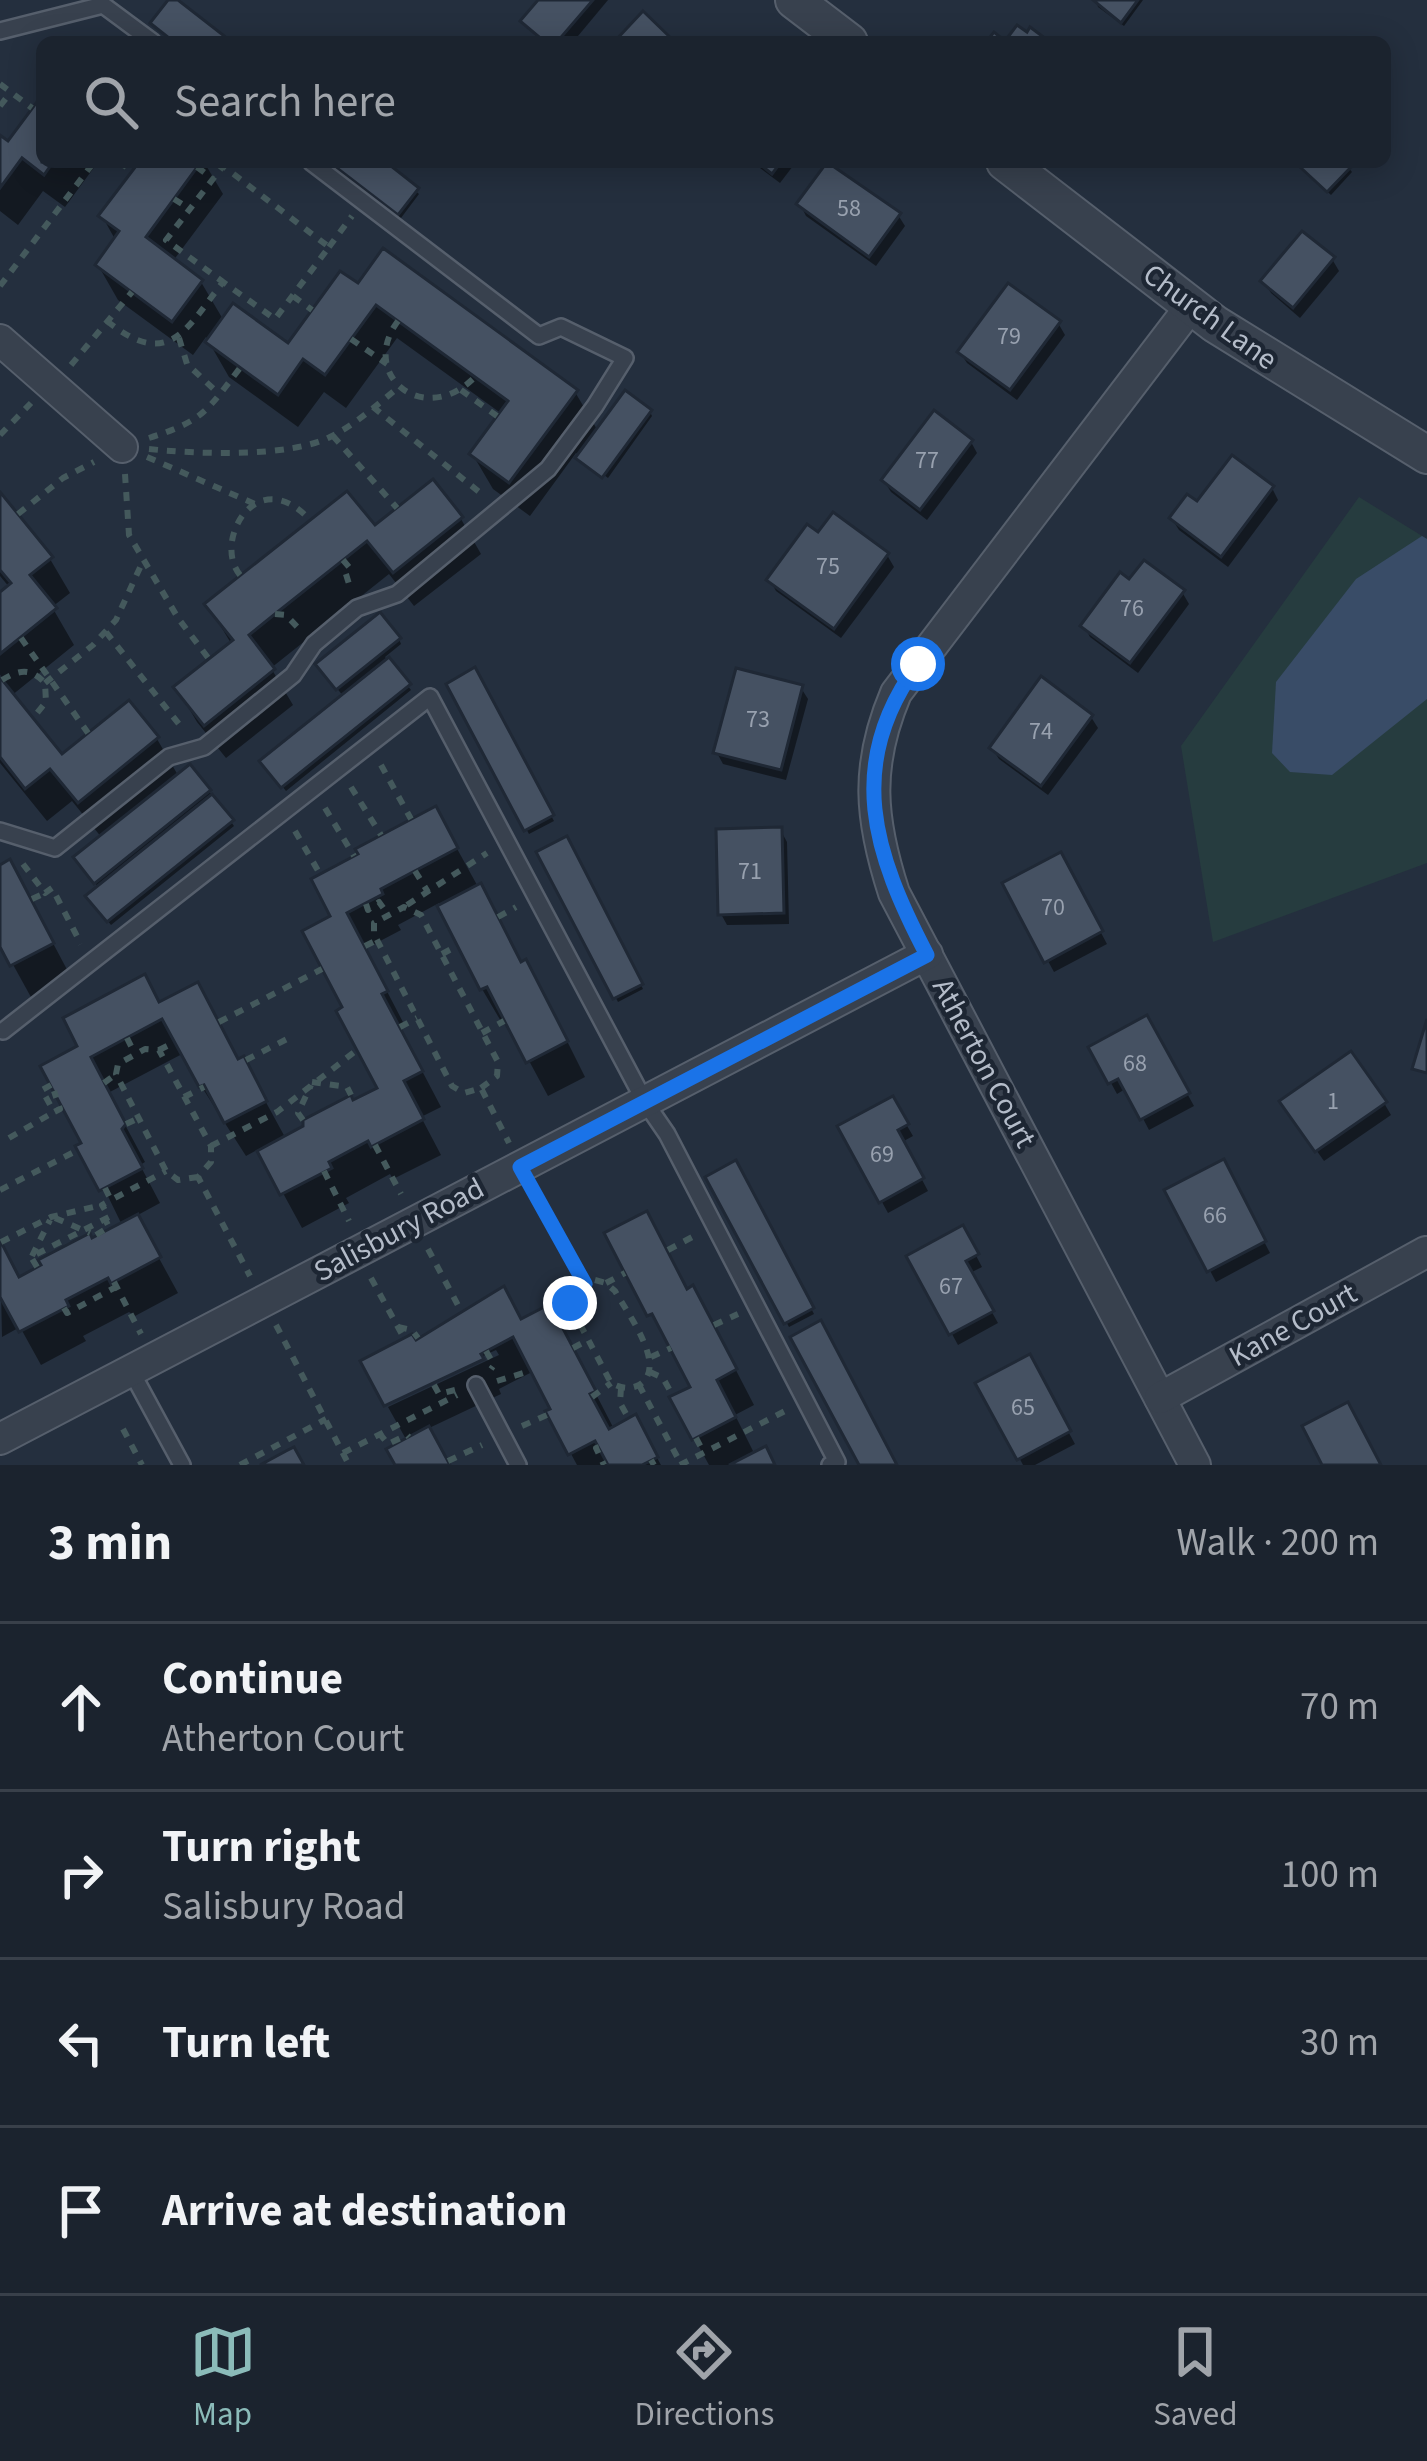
<!DOCTYPE html>
<html lang="en">
<head>
<meta charset="utf-8">
<style>
	:root { --surface:#1b232e; --page:#242b36; --text:#f1f3f6; --muted:#a0a4aa; --line:#39404a; --accent:#8bbbb9 }
	body { margin:0; font-family:"Source Sans 3",sans-serif; background:var(--page); color:var(--text) }
	.stop { position:absolute; width:36px; height:36px; margin:-27px; border:9px solid #1a73e8; border-radius:50%; background:#fff }
	.stop.end { background:#1a73e8; border-color:#fff; box-shadow:0 3px 12px #0008 }
	.list { margin:0; padding:0; list-style:none }
	h2 { display:flex; justify-content:space-between; align-items:center; height:156px; margin:0; padding:0 48px; font-size:51px }
	h2 small { font-size:39px; font-weight:400; color:var(--muted) }
	.list li { display:grid; grid-template-columns:78px 1fr auto; gap:36px; align-items:center; box-sizing:border-box; height:168px; padding:0 48px; border-top:3px solid var(--line) }
	.list b { display:block; font-size:45px; white-space:nowrap }
	.list p { margin:0; font-size:39px; white-space:nowrap; color:var(--muted) }
	.list em { font-size:39px; font-style:normal; color:var(--muted) }
	.icon { flex:none; width:66px; height:66px; fill:none; stroke:currentColor; stroke-width:2; stroke-linecap:round; stroke-linejoin:round }
	.map { position:relative; flex:none; width:1427px; height:1465px; overflow:hidden }
	.search { position:absolute; background:var(--surface); box-shadow:0 6px 30px #0003; left:36px; right:36px; top:36px; height:132px; display:flex; align-items:center; gap:30px; box-sizing:border-box; padding:0 42px; border-radius:18px; color:var(--muted); font-size:45px }
	.sheet { height:828px; background:var(--surface) }
	nav { display:flex; justify-content:space-around; align-items:center; box-sizing:border-box; height:168px; border-top:3px solid var(--line); background:var(--surface); font-size:33px; color:var(--muted) }
	nav a { display:grid; justify-items:center; gap:6px }
	nav .on { color:var(--accent) }
	.map>svg:first-child { display:block }
	.green { fill:#263c3f }
	.water { fill:#394c67 }
	.shadow { fill:#0007 }
	.building { fill:#455162; stroke:#1f2835; stroke-width:3 }
	.lines { fill:none; stroke-linecap:round; stroke-linejoin:round }
	.service-casing { stroke:#565f6c; stroke-width:20 }
	.minor-casing { stroke:#565f6c; stroke-width:34 }
	.tertiary-casing { stroke:#565f6c; stroke-width:40 }
	.path { stroke:#44595c; stroke-width:6; stroke-dasharray:9 9; stroke-linecap:butt }
	.service { stroke:#38414e; stroke-width:15 }
	.minor { stroke:#38414e; stroke-width:30 }
	.tertiary { stroke:#38414e; stroke-width:36 }
	.route { stroke:#1a73e8; stroke-width:15 }
	.labels { text-anchor:middle; dominant-baseline:central; stroke-width:9; stroke-linejoin:round; paint-order:stroke }
	.number-label { font-size:24px; fill:#98a1af }
	.street-label { font-size:30px; fill:#b4bcc9; stroke:#1d2633 }
</style>
</head>
<body>
<div class="map">
<svg width="1427" height="1465" viewBox="0 0 1427 1465">
	<rect width="100%" height="100%" fill="#242f3e"/>
	<!-- green -->
	<polygon class="green" points="1359,497 1427,539 1427,863 1213,942 1181,746"/>
	<!-- water -->
	<polygon class="water" points="1422,536 1427,539 1427,699 1332,775 1290,772 1272,753 1276,682 1356,579"/>
	<!-- shadow -->
	<g class="shadow">
		<polygon points="542,0 608,0 573,42 542,42 524,21"/>
		<polygon points="1096,0 1143,0 1124,26 1098,7"/>
		<polygon points="42,100 42,162 98,162 65,207 43,191 18,225 0,211 0,139 8,145"/>
		<polygon points="142,162 204,162 223,194 173,261 201,282 224,321 288,347 341,275 575,392 598,431 650,412 652,416 608,478 576,453 530,516 493,489 473,455 502,414 397,338 346,408 324,392 298,427 229,377 206,337 193,355 118,300 98,265 116,241 102,216"/>
		<polygon points="329,162 381,162 419,194 401,218"/>
		<polygon points="752,162 796,162 780,183"/>
		<polygon points="1309,162 1344,162 1352,172 1331,195 1306,172"/>
		<polygon points="800,204 898,215 905,226 876,266 806,216"/>
		<polygon points="1332,259 1339,271 1300,318 1271,293 1264,282"/>
		<polygon points="1058,323 1065,335 1017,400 967,363 960,352"/>
		<polygon points="971,442 977,453 927,520 891,492 884,481"/>
		<polygon points="432,484 461,519 481,554 414,606 389,574 271,668 293,705 226,758 197,722 177,688 232,645 208,605 374,530"/>
		<polygon points="1272,488 1278,500 1228,567 1179,530 1172,519 1198,506"/>
		<polygon points="0,497 50,559 70,593 52,607 74,645 11,696 61,758 129,704 157,739 179,777 209,791 234,826 111,925 92,901 99,888 79,863 102,838 72,801 47,821 0,763 0,596 10,588 0,576"/>
		<polygon points="819,536 887,555 894,567 841,638 776,591 770,580"/>
		<polygon points="1182,592 1189,604 1138,673 1090,637 1084,626"/>
		<polygon points="399,639 401,644 385,657 411,690 286,791 266,766 344,697 321,669"/>
		<polygon points="474,671 554,821 529,834 450,685"/>
		<polygon points="801,688 808,699 786,780 723,764 717,753"/>
		<polygon points="1091,717 1098,728 1048,795 999,759 992,748"/>
		<polygon points="781,831 787,842 789,924 727,925 721,914"/>
		<polygon points="566,840 643,989 618,1002 540,853"/>
		<polygon points="455,845 521,965 545,997 585,1077 548,1096 507,1020 502,1023 482,989 439,903 398,925 401,930 365,949 405,1026 400,1029 441,1107 421,1117 441,1155 393,1179 390,1174 346,1198 349,1203 302,1228 259,1149 246,1156 203,1089 218,1081 184,1053 108,1093 145,1162 140,1165 160,1203 136,1216 178,1293 135,1316 129,1312 83,1336 86,1341 41,1365 20,1327 2,1337 0,1243 19,1280 122,1225 45,1067 159,1005 239,1062 262,1095 286,1139 381,1089 346,1008 306,932"/>
		<polygon points="1060,856 1107,944 1054,972 1006,884"/>
		<polygon points="0,868 29,898 72,979 32,999 0,941"/>
		<polygon points="1146,1019 1194,1106 1149,1130 1127,1088 1117,1094 1092,1048"/>
		<polygon points="892,1100 913,1136 902,1142 928,1191 888,1213 841,1127"/>
		<polygon points="1384,1103 1391,1115 1324,1161 1290,1113"/>
		<polygon points="1223,1163 1270,1253 1216,1282 1168,1191"/>
		<polygon points="735,1164 814,1314 789,1327 709,1178"/>
		<polygon points="962,1229 982,1267 970,1273 998,1323 958,1345 910,1257"/>
		<polygon points="608,1235 688,1292 712,1324 754,1405 735,1415 755,1455 764,1450 772,1465 709,1465 673,1399 694,1388"/>
		<polygon points="521,1321 569,1342 614,1429 635,1418 661,1465 577,1465 549,1413 554,1410 534,1371 499,1389 501,1394 427,1429 448,1465 398,1465 390,1450 407,1441 388,1407 499,1355 496,1350 385,1402 415,1344"/>
		<polygon points="1028,1358 1075,1444 1035,1465 1023,1465 980,1384"/>
	</g>
	<!-- building -->
	<g class="building">
		<polygon points="168,0 178,0 232,42 174,42 150,23"/>
		<polygon points="538,0 593,0 557,42 545,42 520,21"/>
		<polygon points="1093,0 1138,0 1121,23"/>
		<polygon points="643,11 675,42 614,42"/>
		<polygon points="1017,25 1027,32 1030,27 1050,42 986,42 994,32 1005,41"/>
		<polygon points="42,95 42,162 53,162 44,175 22,158 0,188 0,135 8,141"/>
		<polygon points="139,162 201,162 146,237 203,280 172,322 95,265 119,231 98,216"/>
		<polygon points="329,162 386,162 419,188 398,215"/>
		<polygon points="757,162 781,162 772,174"/>
		<polygon points="827,162 901,213 869,257 796,204"/>
		<polygon points="1305,162 1348,162 1352,166 1327,192 1300,167"/>
		<polygon points="1302,231 1335,257 1293,308 1260,281"/>
		<polygon points="383,248 578,390 509,483 469,454 508,401 376,305 325,375 303,359 278,395 205,342 233,303 288,343 340,271 358,283"/>
		<polygon points="1008,283 1061,321 1010,390 957,352"/>
		<polygon points="625,390 652,410 602,478 575,458"/>
		<polygon points="934,410 973,440 920,510 881,480"/>
		<polygon points="1232,455 1274,486 1221,557 1169,518 1187,494 1197,501"/>
		<polygon points="433,479 463,517 393,573 367,541 275,614 249,635 275,669 204,726 173,687 233,640 204,604 347,491 375,525"/>
		<polygon points="0,492 53,557 30,575 57,608 0,654 0,592 11,583 0,570"/>
		<polygon points="833,512 889,553 834,629 766,580 807,524 818,532"/>
		<polygon points="1144,560 1185,590 1130,663 1080,626 1120,572 1129,579"/>
		<polygon points="380,612 401,638 336,690 315,664"/>
		<polygon points="389,657 411,684 281,788 259,761"/>
		<polygon points="475,667 554,815 524,831 446,684"/>
		<polygon points="736,668 803,685 781,770 713,753"/>
		<polygon points="1041,676 1093,715 1041,786 989,748"/>
		<polygon points="0,677 62,754 129,700 159,737 78,803 50,769 25,789 0,757"/>
		<polygon points="190,764 211,790 94,884 73,857"/>
		<polygon points="212,794 234,820 107,922 85,896"/>
		<polygon points="436,806 458,848 381,889 383,894 347,913 388,991 382,994 423,1071 404,1081 424,1119 371,1147 368,1141 329,1162 332,1168 280,1195 257,1151 303,1126 303,1120 351,1095 353,1100 377,1088 336,1011 342,1007 302,931 330,916 311,879 358,854 355,849"/>
		<polygon points="782,827 784,913 718,915 716,829"/>
		<polygon points="567,836 643,984 613,999 536,852"/>
		<polygon points="1061,852 1103,931 1044,963 1002,883"/>
		<polygon points="10,859 54,943 10,966 0,947 0,865"/>
		<polygon points="481,883 521,962 526,959 568,1041 526,1063 487,987 480,990 437,906"/>
		<polygon points="145,974 159,1002 198,982 238,1059 244,1056 267,1101 224,1123 204,1085 199,1087 162,1019 91,1057 126,1124 122,1129 143,1168 99,1191 75,1146 81,1143 40,1066 77,1046 63,1018"/>
		<polygon points="1147,1015 1190,1093 1140,1120 1118,1079 1108,1084 1088,1047"/>
		<polygon points="1427,1019 1427,1073 1412,1069"/>
		<polygon points="1351,1051 1387,1102 1315,1152 1279,1101"/>
		<polygon points="893,1096 909,1124 898,1130 924,1178 879,1203 837,1126"/>
		<polygon points="1224,1159 1266,1241 1207,1272 1164,1190"/>
		<polygon points="736,1160 814,1308 784,1324 705,1177"/>
		<polygon points="647,1211 687,1289 693,1285 737,1369 717,1380 736,1417 692,1440 669,1397 690,1387 652,1314 647,1316 604,1233"/>
		<polygon points="138,1214 161,1257 114,1282 111,1284 108,1278 66,1300 69,1306 19,1332 0,1297 0,1240 19,1277 41,1265 38,1260 90,1233 92,1238"/>
		<polygon points="963,1225 979,1254 966,1261 994,1311 949,1335 906,1256"/>
		<polygon points="504,1286 521,1319 550,1304 596,1391 590,1394 609,1429 636,1414 658,1457 642,1465 608,1465 595,1441 568,1455 545,1411 550,1409 513,1337 481,1354 484,1359 384,1406 360,1361 412,1334 416,1340"/>
		<polygon points="821,1320 897,1465 859,1465 790,1337"/>
		<polygon points="1030,1354 1071,1431 1017,1460 975,1383"/>
		<polygon points="1348,1402 1381,1465 1322,1465 1302,1426"/>
		<polygon points="429,1426 450,1465 395,1465 386,1449"/>
		<polygon points="766,1446 775,1465 729,1465"/>
		<polygon points="294,1447 304,1465 260,1465 286,1451"/>
	</g>
	<g class="lines">
		<defs>
			<g id="service">
				<polyline points="0,31 103,5 153,42"/>
				<polyline points="0,831 55,848 169,757 204,747 293,675 314,644 357,608 397,594 548,469 595,406 625,358 561,327 539,336 311,162"/>
				<polyline points="3,1031 430,697 645,1102 667,1134 837,1462 830,1465"/>
				<polyline points="131,1371 182,1465"/>
				<polyline points="476,1385 518,1465"/>
			</g>
			<g id="minor">
				<path d="M1191,306L896,693C865,766 870,819 894,893L1195,1465"/>
				<polyline points="0,340 122,447"/>
				<polyline points="1160,1398 1426,1252"/>
				<polyline points="0,1439 927,954"/>
			</g>
			<g id="tertiary">
				<polyline points="794,0 849,42"/>
				<polyline points="1005,162 1215,324 1427,455"/>
			</g>
		</defs>
		<!-- service casing -->
		<use href="#service" class="service-casing"/>
		<!-- minor casing -->
		<use href="#minor" class="minor-casing"/>
		<!-- tertiary casing -->
		<use href="#tertiary" class="tertiary-casing"/>
		<!-- path -->
		<g class="path">
			<polyline points="0,84 32,108"/>
			<polyline points="0,106 11,92"/>
			<polyline points="119,162 132,171"/>
			<polyline points="197,167 213,179"/>
			<polyline points="174,199 190,209"/>
			<polyline points="329,247 352,216"/>
			<polyline points="0,286 94,162"/>
			<polyline points="293,296 312,310"/>
			<path d="M107,321C169,371 186,329 223,282L275,319L329,247L223,166L166,240L223,282"/>
			<path d="M398,321C358,374 423,429 475,377"/>
			<polyline points="179,338 187,364 219,394"/>
			<polyline points="351,339 387,364"/>
			<polyline points="71,365 132,292"/>
			<polyline points="461,390 497,416"/>
			<polyline points="373,407 483,495"/>
			<polyline points="0,435 31,403"/>
			<polyline points="333,436 397,508"/>
			<path d="M149,438C203,421 207,411 240,368"/>
			<path d="M149,449C196,454 288,458 330,437C355,425 378,404 400,386"/>
			<polyline points="147,457 255,504"/>
			<polyline points="125,474 129,535 178,618 209,659"/>
			<polyline points="18,514 63,478 94,462"/>
			<polyline points="343,560 349,567 345,571 350,587"/>
			<path d="M240,575C212,541 257,462 310,520"/>
			<polyline points="275,614 286,615 301,631"/>
			<polyline points="106,632 182,728"/>
			<polyline points="21,638 88,733"/>
			<path d="M2,680C19,670 30,667 45,683L46,702L33,718"/>
			<polyline points="45,683 93,645 116,620 143,561"/>
			<polyline points="381,765 411,819"/>
			<polyline points="351,787 381,835"/>
			<polyline points="325,808 354,856"/>
			<polyline points="295,831 320,874"/>
			<polyline points="23,864 45,893 52,888 81,944"/>
			<polyline points="415,871 428,892"/>
			<polyline points="32,899 45,893"/>
			<polyline points="366,904 368,910 379,902 387,913"/>
			<polyline points="407,905 487,853"/>
			<polyline points="498,917 516,907"/>
			<polyline points="365,946 377,940"/>
			<polyline points="442,954 457,946"/>
			<polyline points="219,1022 322,969"/>
			<polyline points="400,1027 417,1018"/>
			<polyline points="482,1033 504,1021"/>
			<polyline points="127,1038 135,1054"/>
			<polyline points="159,1050 175,1042"/>
			<polyline points="246,1060 289,1038"/>
			<polyline points="312,1082 347,1087 351,1095"/>
			<polyline points="104,1083 116,1074"/>
			<polyline points="51,1085 42,1090 54,1112 60,1109 54,1091"/>
			<polyline points="481,1088 497,1076 498,1062 421,915 404,907 374,923 374,934 452,1086 464,1093 481,1088 509,1143"/>
			<polyline points="184,1097 204,1087"/>
			<polyline points="303,1120 298,1113 311,1085"/>
			<polyline points="126,1124 139,1118"/>
			<polyline points="9,1138 54,1112"/>
			<polyline points="375,1145 401,1194"/>
			<polyline points="211,1146 277,1112 357,1050"/>
			<polyline points="324,1171 349,1221"/>
			<polyline points="198,1177 178,1180 166,1171 116,1074 118,1064 145,1049 159,1050 211,1146 211,1162 198,1177 250,1276"/>
			<polyline points="105,1188 111,1200 166,1171"/>
			<polyline points="0,1190 78,1150"/>
			<polyline points="534,1193 585,1284"/>
			<polyline points="55,1218 90,1233"/>
			<polyline points="96,1235 109,1227 105,1219"/>
			<polyline points="1,1242 51,1217 102,1205"/>
			<polyline points="428,1249 460,1309"/>
			<polyline points="668,1250 696,1235"/>
			<polyline points="32,1256 50,1220"/>
			<polyline points="37,1267 31,1257 109,1217 102,1205 111,1200"/>
			<polyline points="371,1278 404,1338"/>
			<path d="M595,1280L606,1283L615,1291C627,1313 669,1367 639,1385C629,1390 621,1388 611,1383L572,1309L574,1293Z"/>
			<polyline points="114,1282 141,1334"/>
			<polyline points="606,1283 625,1273"/>
			<polyline points="64,1308 67,1313 116,1287"/>
			<polyline points="276,1325 349,1465"/>
			<polyline points="714,1325 738,1314"/>
			<polyline points="398,1327 412,1330 418,1338"/>
			<polyline points="573,1348 588,1340"/>
			<polyline points="486,1351 494,1365 491,1369"/>
			<polyline points="651,1357 671,1348"/>
			<polyline points="650,1372 663,1378 673,1396"/>
			<polyline points="497,1381 530,1371"/>
			<polyline points="434,1385 439,1394 455,1390"/>
			<polyline points="639,1385 681,1464"/>
			<polyline points="621,1388 620,1403 629,1419"/>
			<polyline points="592,1397 611,1383"/>
			<polyline points="522,1426 547,1415"/>
			<polyline points="123,1429 142,1465"/>
			<polyline points="379,1433 388,1444 407,1435 409,1437"/>
			<polyline points="696,1438 704,1453"/>
			<polyline points="599,1447 596,1448 604,1465"/>
			<polyline points="343,1453 457,1395"/>
			<polyline points="651,1460 654,1465"/>
			<polyline points="448,1461 482,1445"/>
			<polyline points="240,1465 326,1419"/>
			<polyline points="680,1465 785,1411"/>
		</g>
		<!-- service -->
		<use href="#service" class="service"/>
		<!-- minor -->
		<use href="#minor" class="minor"/>
		<!-- tertiary -->
		<use href="#tertiary" class="tertiary"/>
	</g>
	<g class="lines">
		<!-- route -->
		<path class="route" d="M570,1303L585,1284L520,1167L927,955C874,854 844,764 918,664"/>
	</g>
	<g class="labels">
		<!-- number labels -->
		<g class="number-label">
			<text x="849" y="208">58</text>
			<text x="1009" y="336">79</text>
			<text x="927" y="460">77</text>
			<text x="828" y="566">75</text>
			<text x="1132" y="608">76</text>
			<text x="758" y="719">73</text>
			<text x="1041" y="731">74</text>
			<text x="750" y="871">71</text>
			<text x="1053" y="907">70</text>
			<text x="1135" y="1063">68</text>
			<text x="1333" y="1101">1</text>
			<text x="882" y="1154">69</text>
			<text x="1215" y="1215">66</text>
			<text x="951" y="1286">67</text>
			<text x="1023" y="1407">65</text>
		</g>
		<!-- street labels -->
		<g class="street-label">
			<text transform="translate(1210 317) rotate(36)">Church Lane</text>
			<text transform="translate(984 1063) rotate(62)">Atherton Court</text>
			<text transform="translate(399 1230) rotate(-28)">Salisbury Road</text>
			<text transform="translate(1293 1325) rotate(-29)">Kane Court</text>
		</g>
	</g>
</svg>
<div class="stop" style="left:918px;top:664px"></div>
<div class="stop end" style="left:570px;top:1303px"></div>
<div class="search"><svg class="icon" aria-label="search" viewBox="0 0 24 24"><circle cx="10" cy="10" r="6"/><path d="M15 15l6 6"/></svg>Search here</div>
</div>
<section class="sheet">
<h2>3 min<small>Walk · 200 m</small></h2>
<ul class="list">
<li><svg class="icon" aria-label="ahead" viewBox="0 0 24 24"><path d="M12 20V5M6 11l6-6 6 6"/></svg><div><b>Continue</b><p>Atherton Court</p></div><em>70 m</em></li>
<li><svg class="icon" aria-label="right" viewBox="0 0 24 24"><path d="M7 20v-9h11M14 6l5 5-5 5"/></svg><div><b>Turn right</b><p>Salisbury Road</p></div><em>100 m</em></li>
<li><svg class="icon" aria-label="left" viewBox="0 0 24 24"><path d="M17 20v-9H6M10 6l-5 5 5 5"/></svg><div><b>Turn left</b></div><em>30 m</em></li>
<li><svg class="icon" aria-label="arrive" viewBox="0 0 24 24"><path d="M6 21V4h12l-3 4 3 4H6"/></svg><div><b>Arrive at destination</b></div></li>
</ul>
</section>
<nav>
<a class="on"><svg class="icon" aria-label="map" viewBox="0 0 24 24"><path d="M3 6l6-2 6 2 6-2v14l-6 2-6-2-6 2zM9 4v14M15 6v14"/></svg>Map</a>
<a><svg class="icon" aria-label="directions" viewBox="0 0 24 24"><path d="M12 3l9 9-9 9-9-9zM9 14v-3h6M13 9l2 2-2 2"/></svg>Directions</a>
<a><svg class="icon" aria-label="saved" viewBox="0 0 24 24"><path d="M7 4h10v16l-5-4-5 4z"/></svg>Saved</a>
</nav>
</body>
</html>
